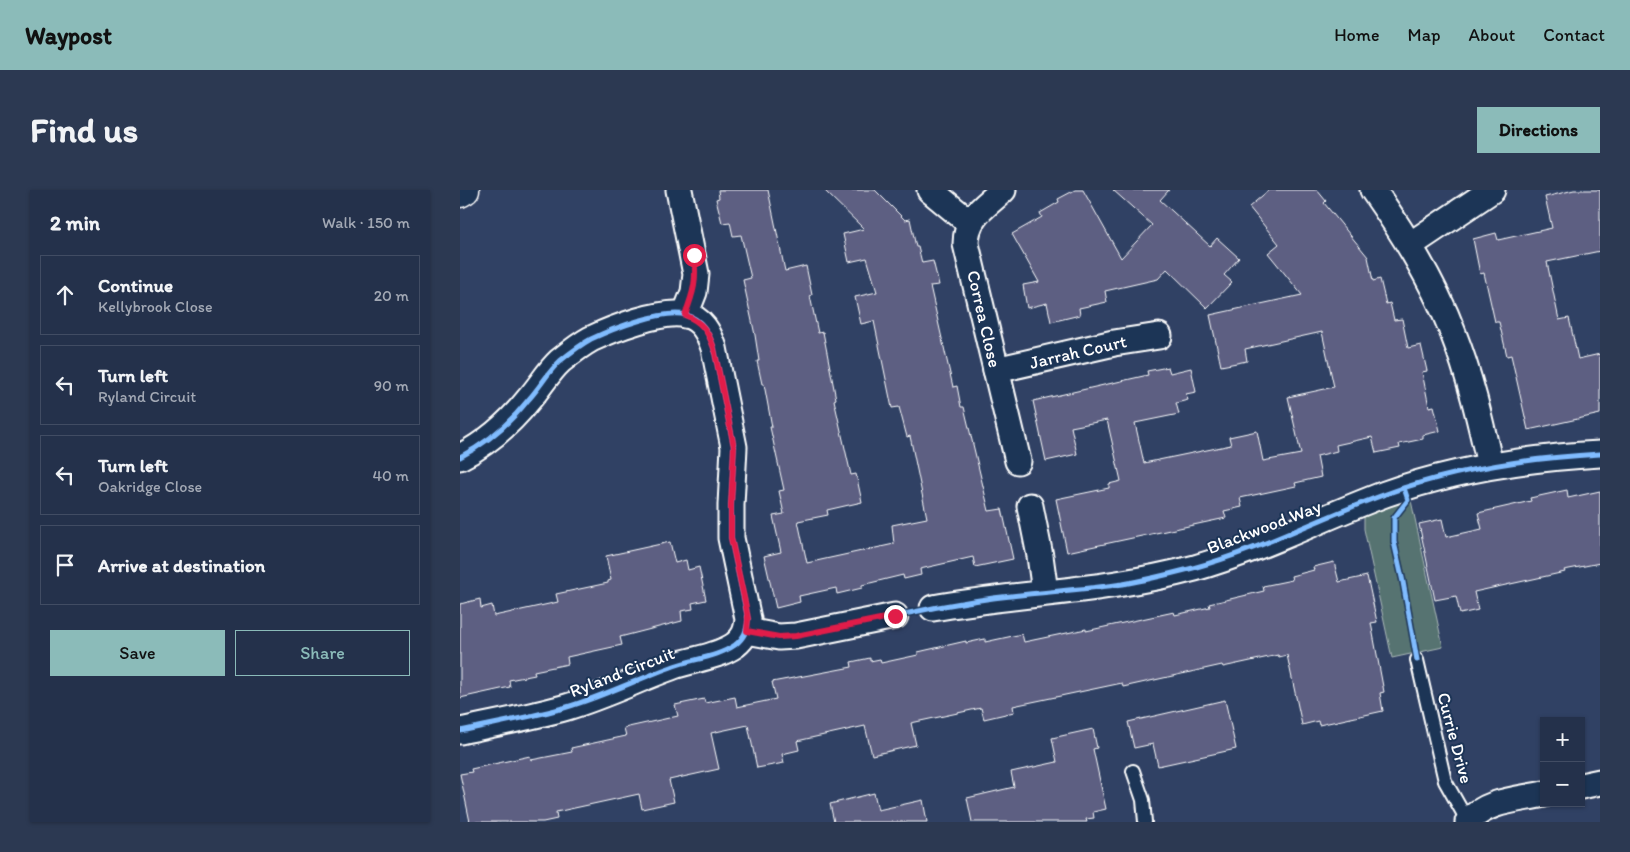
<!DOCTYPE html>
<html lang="en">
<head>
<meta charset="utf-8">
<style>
	:root { --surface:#24314b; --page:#2c3952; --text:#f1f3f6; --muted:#a3a9b5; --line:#414c63; --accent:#8bbbb9 }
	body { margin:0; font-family:Itim,sans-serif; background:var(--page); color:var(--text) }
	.controls { position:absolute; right:15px; bottom:15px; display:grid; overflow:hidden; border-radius:0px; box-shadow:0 1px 4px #0004 }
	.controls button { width:45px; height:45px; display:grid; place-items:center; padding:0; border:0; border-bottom:1px solid var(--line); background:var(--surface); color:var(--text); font:25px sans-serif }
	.stop { position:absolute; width:15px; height:15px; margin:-11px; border:4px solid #e11d48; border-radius:50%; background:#fff }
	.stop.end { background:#e11d48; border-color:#fff; box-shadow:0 1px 5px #0008 }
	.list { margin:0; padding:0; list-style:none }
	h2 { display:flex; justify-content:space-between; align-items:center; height:65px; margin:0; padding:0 20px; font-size:21px }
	h2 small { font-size:16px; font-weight:400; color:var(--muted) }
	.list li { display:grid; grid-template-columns:32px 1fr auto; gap:15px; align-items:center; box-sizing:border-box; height:80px; margin:0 10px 10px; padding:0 10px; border:1px solid var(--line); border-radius:0px }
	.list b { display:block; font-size:19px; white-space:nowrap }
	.list p { margin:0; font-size:16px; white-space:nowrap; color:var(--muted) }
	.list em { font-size:16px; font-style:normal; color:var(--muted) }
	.actions { display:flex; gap:10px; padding:15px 20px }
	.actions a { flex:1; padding:11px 0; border:1px solid var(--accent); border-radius:0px; text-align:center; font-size:18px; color:var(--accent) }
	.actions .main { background:var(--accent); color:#111 }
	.icon { flex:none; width:28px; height:28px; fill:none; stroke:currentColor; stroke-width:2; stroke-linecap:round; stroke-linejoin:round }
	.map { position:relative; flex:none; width:1140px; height:632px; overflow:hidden; border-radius:0px }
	header { display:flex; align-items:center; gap:30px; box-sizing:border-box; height:70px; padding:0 25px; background:var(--accent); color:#111 }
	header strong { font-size:24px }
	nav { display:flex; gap:28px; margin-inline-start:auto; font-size:18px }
	.intro { display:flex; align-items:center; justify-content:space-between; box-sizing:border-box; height:120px; padding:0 30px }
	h1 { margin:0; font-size:35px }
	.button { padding:12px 22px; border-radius:0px; background:var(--accent); color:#111; font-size:18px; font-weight:700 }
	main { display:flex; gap:30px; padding:0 30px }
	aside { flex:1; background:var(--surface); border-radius:0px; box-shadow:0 1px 4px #0004 }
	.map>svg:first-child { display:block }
	.green { fill:#577371; stroke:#abb9b8 }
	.building { fill:#5d5e82; stroke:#fff }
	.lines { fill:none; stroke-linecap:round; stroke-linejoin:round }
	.lane-casing { stroke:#fff; stroke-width:16 }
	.street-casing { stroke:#fff; stroke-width:29 }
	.secondary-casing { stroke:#fff; stroke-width:31 }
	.lane { stroke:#1d3557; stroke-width:12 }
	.street { stroke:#1d3557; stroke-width:25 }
	.secondary { stroke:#1d3557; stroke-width:28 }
	.cycleway-casing { stroke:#1d3557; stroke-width:8 }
	.cycleway { stroke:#80bcff; stroke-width:5 }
	.route { stroke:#e11d48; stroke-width:6 }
	.labels { text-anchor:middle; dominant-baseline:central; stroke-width:4; stroke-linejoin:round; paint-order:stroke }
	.street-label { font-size:18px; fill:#fff; stroke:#1d3557 }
</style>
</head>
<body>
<header>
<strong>Waypost</strong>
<nav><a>Home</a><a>Map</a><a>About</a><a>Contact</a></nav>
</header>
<div class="intro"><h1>Find us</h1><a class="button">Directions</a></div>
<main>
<aside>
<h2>2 min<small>Walk · 150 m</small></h2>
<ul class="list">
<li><svg class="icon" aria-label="ahead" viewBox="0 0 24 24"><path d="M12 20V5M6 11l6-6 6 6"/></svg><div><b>Continue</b><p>Kellybrook Close</p></div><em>20 m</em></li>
<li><svg class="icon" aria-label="left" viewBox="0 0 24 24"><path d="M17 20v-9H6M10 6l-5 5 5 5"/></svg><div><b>Turn left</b><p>Ryland Circuit</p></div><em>90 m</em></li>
<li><svg class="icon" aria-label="left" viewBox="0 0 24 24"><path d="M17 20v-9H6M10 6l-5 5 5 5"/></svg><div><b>Turn left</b><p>Oakridge Close</p></div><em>40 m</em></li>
<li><svg class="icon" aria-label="arrive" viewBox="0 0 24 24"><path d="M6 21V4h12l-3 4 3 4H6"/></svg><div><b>Arrive at destination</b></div></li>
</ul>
<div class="actions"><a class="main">Save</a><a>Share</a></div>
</aside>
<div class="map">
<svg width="1140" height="632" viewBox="0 0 1140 632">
	<rect width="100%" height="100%" fill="#304164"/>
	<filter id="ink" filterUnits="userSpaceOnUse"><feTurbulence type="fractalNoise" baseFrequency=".02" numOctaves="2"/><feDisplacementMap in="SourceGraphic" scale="10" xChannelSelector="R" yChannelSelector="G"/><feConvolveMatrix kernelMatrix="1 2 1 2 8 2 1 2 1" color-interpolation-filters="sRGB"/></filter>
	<g filter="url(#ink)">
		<!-- green -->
		<polygon class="green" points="950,306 983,457 932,468 904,339 904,322"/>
		<!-- building -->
		<g class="building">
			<polygon points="258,0 308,0 325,81 346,76 352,105 350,106 358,143 363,142 376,209 374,210 391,285 396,284 402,312 367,320 368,325 338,331 347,373 434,354 432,335 467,328 450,246 447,247 439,217 432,218 414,131 401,134 395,107 417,102 407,68 389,72 383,44 404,39 364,0 415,0 445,30 450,29 456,57 458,57 462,73 473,71 479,95 470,96 493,197 497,196 501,217 504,217 529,321 542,319 553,369 515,377 513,367 460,379 461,385 444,389 443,385 402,395 402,398 377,404 376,398 339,406 340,412 316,418 304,366 321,362 313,326 324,324 319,301 324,300 310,237 312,237 304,194 302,194 297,171 299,171 295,145 283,90 291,88 281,45 273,46 270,32 262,33 256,9 259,8"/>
			<polygon points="615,0 623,0 661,68 692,35 653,0 709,0 700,10 750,56 757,48 779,68 764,85 772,92 747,118 707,79 698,89 645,101 647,112 619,118 620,125 591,132 587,113 567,118 563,95 579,92 552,44 582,27 580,23 599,12 598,9"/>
			<polygon points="809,0 857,0 866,11 864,13 908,67 913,91 920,89 926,114 930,113 934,130 942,129 948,158 961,155 967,181 962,182 969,217 974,216 980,241 963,245 963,249 939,254 940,258 916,263 912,247 876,255 877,261 857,266 861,287 835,293 836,296 780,308 782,317 764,321 766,328 607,362 596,309 649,298 649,294 661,291 647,230 611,237 617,264 586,271 573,211 688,185 687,181 708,177 710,183 731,178 736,202 726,204 728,210 716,213 719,224 675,233 684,273 771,255 769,247 797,241 803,271 841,264 828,207 874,197 862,142 785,159 787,171 761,176 750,125 842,105 808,63 819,54 789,17"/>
			<polygon points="1114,0 1140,0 1140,61 1087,72 1099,130 1109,128 1118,169 1140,164 1140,224 1068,240 1051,165 1047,166 1039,132 1035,132 1024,83 1020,84 1013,49 1036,43 1038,50 1092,38 1085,7"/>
			<polygon points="1107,300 1108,308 1140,301 1140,373 1104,380 1105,382 1014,402 1018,420 1000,424 996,406 975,410 959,334 982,329 986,347 1022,339 1018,323 1071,311 1070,308"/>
			<polygon points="210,352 215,373 226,370 228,380 239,377 246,410 232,413 233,419 221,421 222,431 160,447 162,455 107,467 108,474 74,481 75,485 49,490 50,497 0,508 0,414 20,409 21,418 32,415 34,426 98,412 96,404 148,393 148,391 151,390 146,366"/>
			<polygon points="874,372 879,392 907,386 917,432 911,433 924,502 920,503 923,521 859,535 858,531 842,535 827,465 819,467 818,465 763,477 762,475 663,497 662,493 553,516 554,522 524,529 521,518 451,533 456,555 412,565 405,536 337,551 339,560 322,564 324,573 297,578 288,535 251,543 259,579 209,590 214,612 182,619 179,604 96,622 97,629 83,632 10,632 0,584 12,582 11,579 70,566 71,570 112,562 111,558 166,546 164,538 218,526 215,515 244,509 245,513 275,507 277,517 316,509 312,492 392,477 391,472 410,468 410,471 420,469 421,473 458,465 458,462 506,451 506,453 525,449 525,452 562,444 564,452 626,439 626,441 714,422 715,425 750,417 749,414 804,401 803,396 832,390 831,386 854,380 853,377"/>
			<polygon points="765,510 776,559 698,576 693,554 674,558 668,532"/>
			<polygon points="633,539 637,558 633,559 646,619 633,622 634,628 626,629 627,632 512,632 507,608 554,597 551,582 597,572 592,548"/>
			<polygon points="414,603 418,620 463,610 467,632 374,632 370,614"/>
		</g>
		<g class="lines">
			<defs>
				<g id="lane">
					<polyline points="957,470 985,591 1008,632"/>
					<polyline points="673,581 683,610 685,632"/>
				</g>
				<g id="street">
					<polyline points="219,0 236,84 234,102 225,125"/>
					<polyline points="470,0 510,33"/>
					<path d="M543,0C525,17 506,26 506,54L558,271"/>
					<path d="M913,0C944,44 974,92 993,143C1010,186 1020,230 1030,275"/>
					<polyline points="950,55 1032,0"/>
					<polyline points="536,180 654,153 699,146"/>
					<path d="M0,267C27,253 50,233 69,209C80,197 88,182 100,171C110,163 120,155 131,149C152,139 203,119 226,125C242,129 249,143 254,158L274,257L271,315V348L288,429C287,441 284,448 275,455C258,467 233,469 214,476C178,489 144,506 107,517C72,527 36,533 0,541"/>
					<polyline points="570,316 580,366 585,402"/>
					<path d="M473,418C560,403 649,401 735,378C801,359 861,328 925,304C995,279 1067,268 1140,264"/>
					<polyline points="287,441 319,447 336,446 435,426"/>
					<polyline points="1121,596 1140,592"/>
					<path d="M1008,632C1027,610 1057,610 1084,604"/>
				</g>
				<polyline id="secondary" points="0,3 5,0"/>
			</defs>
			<!-- lane casing -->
			<use href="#lane" class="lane-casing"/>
			<!-- street casing -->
			<use href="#street" class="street-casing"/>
			<!-- secondary casing -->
			<use href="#secondary" class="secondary-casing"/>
			<!-- lane -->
			<use href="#lane" class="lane"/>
			<!-- street -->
			<use href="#street" class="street"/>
			<!-- secondary -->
			<use href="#secondary" class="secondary"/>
			<defs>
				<g id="cycleway">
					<path d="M0,267C27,253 50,233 69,209C80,197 88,182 100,171C110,163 120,155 131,149C152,139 203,119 226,125C242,129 249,143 254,158L274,257L271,315V348L288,429C287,441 284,448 275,455C258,467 233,469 214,476C178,489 144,506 107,517C72,527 36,533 0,541"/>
					<polyline points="944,298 948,310 934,328 934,352 943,392 957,470"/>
					<path d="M435,426C461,420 487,415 513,411C562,403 613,401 663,394C686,390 710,384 733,378C800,360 861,327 926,304C995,279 1067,268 1140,264"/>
				</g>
			</defs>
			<!-- cycleway casing -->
			<use href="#cycleway" class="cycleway-casing"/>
			<!-- cycleway -->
			<use href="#cycleway" class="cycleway"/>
		</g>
	</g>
	<g class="lines" filter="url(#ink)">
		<!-- route -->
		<path class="route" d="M234,65C237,91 234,101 225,125C242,132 248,141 254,158L274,257L271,315V348L286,417L288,429L287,441L319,447L336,446L435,426"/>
	</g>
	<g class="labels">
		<!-- street labels -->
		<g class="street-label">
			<text transform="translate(524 129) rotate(77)">Correa Close</text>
			<text transform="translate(618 162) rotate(-13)">Jarrah Court</text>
			<text transform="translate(804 337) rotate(-21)">Blackwood Way</text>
			<text transform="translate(162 482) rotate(-21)">Ryland Circuit</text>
			<text transform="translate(995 548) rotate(75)">Currie Drive</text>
		</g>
	</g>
</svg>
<div class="controls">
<button>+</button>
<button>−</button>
</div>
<div class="stop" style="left:234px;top:65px"></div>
<div class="stop end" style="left:435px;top:426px"></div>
</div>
</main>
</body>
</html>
